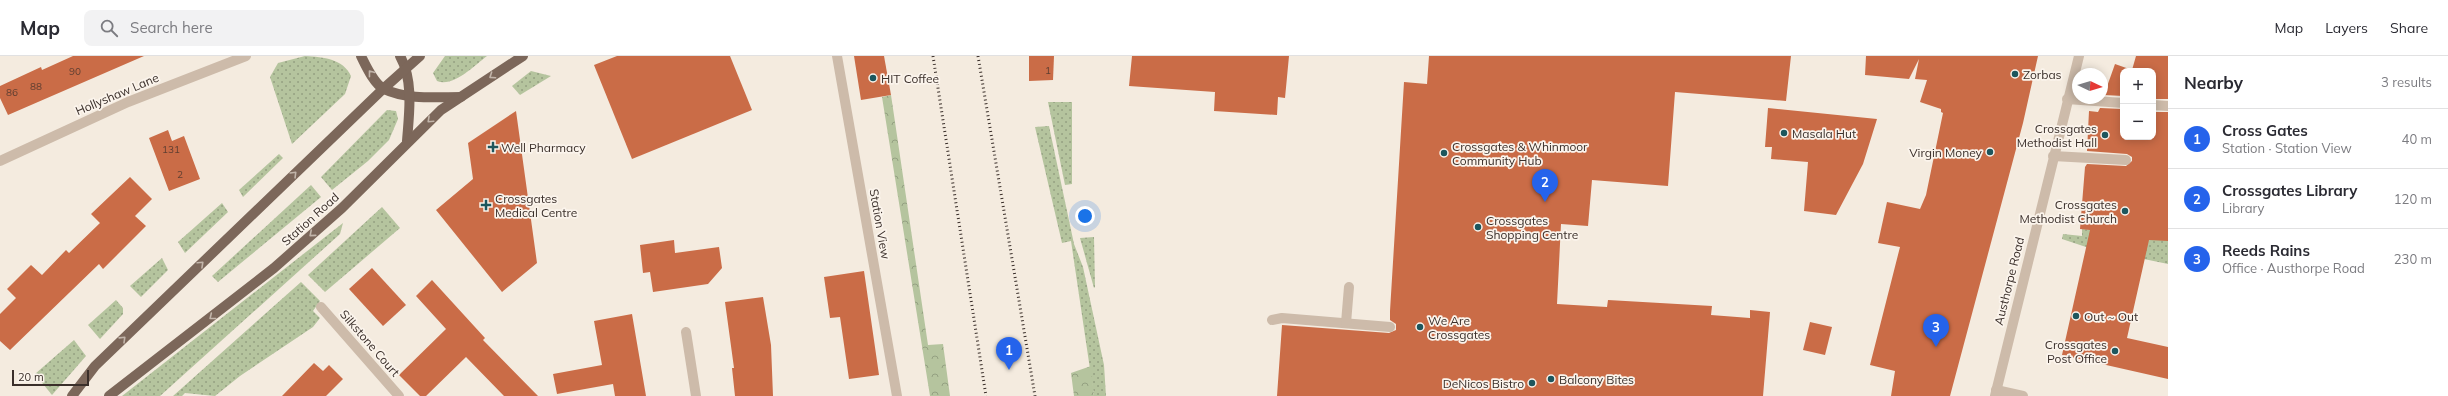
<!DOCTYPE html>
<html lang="en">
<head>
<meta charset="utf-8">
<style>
	:root { --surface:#fff; --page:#f2f2f3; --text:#2b2b33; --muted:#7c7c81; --line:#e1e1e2; --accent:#2563eb }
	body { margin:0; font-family:Mulish,sans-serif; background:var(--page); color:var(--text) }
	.controls { position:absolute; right:12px; top:12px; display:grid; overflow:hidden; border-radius:8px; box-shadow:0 2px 10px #0003 }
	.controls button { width:36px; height:36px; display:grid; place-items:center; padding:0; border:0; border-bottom:1px solid var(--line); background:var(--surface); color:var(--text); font:20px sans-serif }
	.compass { position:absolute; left:2072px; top:12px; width:36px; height:36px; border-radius:50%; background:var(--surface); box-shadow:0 2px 10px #0003; rotate:94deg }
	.scale { position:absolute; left:12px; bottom:10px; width:77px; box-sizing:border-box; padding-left:4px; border:2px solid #3a2f2a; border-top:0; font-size:11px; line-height:14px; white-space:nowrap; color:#3a2f2a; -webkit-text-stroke:3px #fbf4ec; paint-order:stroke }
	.you { position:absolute; left:1085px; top:160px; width:14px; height:14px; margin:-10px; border:3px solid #fff; border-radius:50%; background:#1a73e8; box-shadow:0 0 0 6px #1a73e833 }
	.badge { display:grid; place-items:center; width:26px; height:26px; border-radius:50%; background:var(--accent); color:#fff; font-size:13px; font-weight:700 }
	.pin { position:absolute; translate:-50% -33px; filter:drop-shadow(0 1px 2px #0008) }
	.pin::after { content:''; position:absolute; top:21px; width:14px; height:12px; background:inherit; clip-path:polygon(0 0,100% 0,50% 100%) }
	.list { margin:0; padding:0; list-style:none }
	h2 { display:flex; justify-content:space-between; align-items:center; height:52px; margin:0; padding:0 16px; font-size:17px }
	h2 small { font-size:13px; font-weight:400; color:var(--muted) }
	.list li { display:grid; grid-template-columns:26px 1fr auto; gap:12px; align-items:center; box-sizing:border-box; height:60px; padding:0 16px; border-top:1px solid var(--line) }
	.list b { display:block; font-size:15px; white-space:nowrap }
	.list p { margin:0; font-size:13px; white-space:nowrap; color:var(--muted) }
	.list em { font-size:13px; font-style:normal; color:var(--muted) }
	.icon { flex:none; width:22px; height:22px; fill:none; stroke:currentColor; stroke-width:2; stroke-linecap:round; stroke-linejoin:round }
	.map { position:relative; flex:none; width:2168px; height:340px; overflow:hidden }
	header { display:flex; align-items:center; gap:24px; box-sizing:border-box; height:56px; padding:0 20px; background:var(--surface); border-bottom:1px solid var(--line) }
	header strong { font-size:19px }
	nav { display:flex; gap:22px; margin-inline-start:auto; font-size:14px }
	.search { width:280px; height:36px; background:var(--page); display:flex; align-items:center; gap:10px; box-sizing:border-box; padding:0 14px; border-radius:8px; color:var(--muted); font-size:15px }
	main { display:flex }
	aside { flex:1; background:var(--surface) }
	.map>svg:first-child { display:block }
	.green { fill:url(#green-dots) }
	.forest { fill:url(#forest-crowns) }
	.building { fill:#ca6c47 }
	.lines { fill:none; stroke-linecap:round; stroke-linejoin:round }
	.minor { stroke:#cdbbaa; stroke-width:10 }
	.major { stroke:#7c675a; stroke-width:10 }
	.rail { stroke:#3a2f2a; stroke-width:3; stroke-dasharray:1 3; stroke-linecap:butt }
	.oneway { stroke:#c2b5aa }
	.poi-dot { fill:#1d565d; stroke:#fbf4ec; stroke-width:1.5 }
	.labels { text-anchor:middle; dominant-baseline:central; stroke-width:3.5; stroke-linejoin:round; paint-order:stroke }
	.number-label { font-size:10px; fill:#5e3e31 }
	.poi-label { font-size:12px; fill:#3a2f2a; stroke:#fbf4ec; text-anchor:start }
	.street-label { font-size:12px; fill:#3a2f2a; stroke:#fbf4ec }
</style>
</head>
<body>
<header>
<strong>Map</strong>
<div class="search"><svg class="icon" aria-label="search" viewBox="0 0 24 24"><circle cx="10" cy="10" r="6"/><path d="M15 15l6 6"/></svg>Search here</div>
<nav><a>Map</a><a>Layers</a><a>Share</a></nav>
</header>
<main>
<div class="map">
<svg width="2168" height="340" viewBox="0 0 2168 340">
	<defs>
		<pattern id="green-dots" width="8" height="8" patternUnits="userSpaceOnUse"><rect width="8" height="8" fill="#b5c49e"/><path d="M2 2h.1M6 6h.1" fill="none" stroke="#94a081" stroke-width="1.8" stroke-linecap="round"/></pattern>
		<pattern id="forest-crowns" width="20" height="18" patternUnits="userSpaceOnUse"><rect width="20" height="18" fill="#b5c49e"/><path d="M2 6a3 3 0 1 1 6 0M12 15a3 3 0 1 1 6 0" fill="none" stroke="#94a081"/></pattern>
	</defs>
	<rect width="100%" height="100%" fill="#f4ebdf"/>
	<!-- green -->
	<g class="green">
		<path d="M305,0C324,1 343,3 351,20L345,38L292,88L270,21L278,7Z"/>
		<path d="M445,0H487C475,9 453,32 437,25L433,17Z"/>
		<polygon points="531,15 551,20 520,39 512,30"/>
		<polygon points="1048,46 1072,46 1072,128 1065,129"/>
		<polygon points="387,54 396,55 398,63 389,84 368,105 332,134 321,121"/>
		<polygon points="1049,70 1074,188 1083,211 1104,309 1106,340 1094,340 1071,185 1062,187 1035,71"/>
		<polygon points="279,98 283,102 243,141 239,134"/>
		<polygon points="311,129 321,141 218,226 212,220"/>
		<polygon points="222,147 228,156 185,197 178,186"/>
		<polygon points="382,151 400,172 325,236 308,219"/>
		<polygon points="343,167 340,178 160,340 122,340"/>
		<polygon points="2082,173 2168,178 2168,208 2086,191 2062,183 2063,178 2082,180"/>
		<polygon points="1094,181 1095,231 1094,232 1080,182"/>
		<polygon points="162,202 168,214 141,241 130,230"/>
		<polygon points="301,226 320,245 313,255 320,262 313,271 240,320 215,340 185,337 182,340 173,340"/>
		<polygon points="116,244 123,252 123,258 100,283 88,269"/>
		<polygon points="74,284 86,300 52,339 35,318"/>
	</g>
	<!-- forest -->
	<g class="forest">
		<polygon points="891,39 928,289 943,288 950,340 930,340 882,41"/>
		<polygon points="1091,310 1094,340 1074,340 1071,317"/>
	</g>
	<!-- building -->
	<g class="building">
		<polygon points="73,0 144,0 8,59 0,42 0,30 41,11 42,14"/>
		<polygon points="617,0 730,0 752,54 632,103 594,9"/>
		<polygon points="854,0 884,0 891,39 861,44"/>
		<polygon points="1029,0 1054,0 1053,24 1029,25"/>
		<polygon points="1132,0 1289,0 1285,42 1278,41 1277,59 1214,55 1215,36 1129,30"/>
		<polygon points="1429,0 1791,0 1786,45 1675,36 1668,130 1592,124 1588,170 1561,168 1557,248 1607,251 1608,244 1712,250 1711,259 1750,262 1750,254 1770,256 1763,340 1277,340 1282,269 1389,277 1396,274 1396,268 1390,264 1390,255 1404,26 1427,28"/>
		<polygon points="1866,0 2038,0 2023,67 1950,340 1891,340 1895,315 1870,309 1900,191 1878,187 1887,146 1920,153 1926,139 1943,57 1941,56 1941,53 1920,46 1927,24 1915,23 1919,3 1909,23 1865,19"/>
		<polygon points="2136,0 2168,0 2168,43 2153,43 2153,15 2123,15 2123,40 2104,39 2115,8 2132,14"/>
		<polygon points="1768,52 1877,63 1863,108 1836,159 1804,155 1808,106 1771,103 1772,91 1765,91"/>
		<polygon points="2100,52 2123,53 2123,81 2153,81 2153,56 2168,56 2168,185 2149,184 2127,282 2168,291 2168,323 2062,299 2090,174 2080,173 2085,111 2087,108 2126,110 2132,105 2132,101 2127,98 2087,95 2089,55 2098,56"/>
		<polygon points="516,55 537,207 502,236 436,154 473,123 468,87"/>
		<polygon points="168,74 172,85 184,80 200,123 169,135 149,82"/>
		<polygon points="130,121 152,143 135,160 146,170 103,213 99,208 10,294 0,285 0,258 16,242 7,233 31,209 42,219 66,194 69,197 100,167 91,158"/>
		<polygon points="674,184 675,197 719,191 722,212 708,228 653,236 650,216 643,217 640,189"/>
		<polygon points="372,212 406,249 383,270 349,233"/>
		<polygon points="864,215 879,319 849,323 840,261 830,262 824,221"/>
		<polygon points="432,224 485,282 483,284 538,340 504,340 466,301 426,340 420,340 399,319 446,273 416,240"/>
		<polygon points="763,241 771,289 773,340 735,340 732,312 734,312 725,246"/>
		<polygon points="632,258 646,340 615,340 613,328 557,338 553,318 602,309 594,265"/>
		<polygon points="1810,266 1832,271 1825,299 1803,294"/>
		<polygon points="314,307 323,315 329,309 343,323 326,340 282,340"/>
	</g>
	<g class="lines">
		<!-- minor -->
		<g class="minor">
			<polyline points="837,0 897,340"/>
			<polyline points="2067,43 2123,47"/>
			<polyline points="2153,49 2168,50"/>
			<polyline points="2053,100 2126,104"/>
			<polyline points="0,105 128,46 246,0"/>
			<polyline points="321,251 399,340"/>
			<polyline points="1272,264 1282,262 1390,271"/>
			<polyline points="1346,267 1349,231"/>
			<polyline points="686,276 696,340"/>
			<polyline points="1996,334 2023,340"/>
			<polyline points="1995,340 2079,0"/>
		</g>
		<!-- major -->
		<g class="major">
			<path d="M361,0C366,10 374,28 384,33C407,44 437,41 461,41"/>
			<path d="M400,0C414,25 409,58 407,85"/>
			<polyline points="72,340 95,310 383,33 420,0"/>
			<polyline points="109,340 274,212 342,152 441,54 523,0"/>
		</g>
		<!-- rail -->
		<g class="rail">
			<polyline points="933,0 986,340"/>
			<polyline points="978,0 1035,340"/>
		</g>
	</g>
	<!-- one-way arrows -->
	<defs><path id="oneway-chevron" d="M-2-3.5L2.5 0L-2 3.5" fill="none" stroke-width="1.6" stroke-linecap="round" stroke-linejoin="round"/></defs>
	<g class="oneway">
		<use href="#oneway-chevron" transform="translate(371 17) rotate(-128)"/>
		<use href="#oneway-chevron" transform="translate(492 20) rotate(146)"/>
		<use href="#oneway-chevron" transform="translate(430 64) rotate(137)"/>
		<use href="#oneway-chevron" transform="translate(294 118) rotate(-45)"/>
		<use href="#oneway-chevron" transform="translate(312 178) rotate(139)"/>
		<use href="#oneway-chevron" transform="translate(201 208) rotate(-43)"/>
		<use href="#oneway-chevron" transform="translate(212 261) rotate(141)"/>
		<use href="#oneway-chevron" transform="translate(123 283) rotate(-44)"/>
	</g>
	<!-- markers -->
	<g class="poi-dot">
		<circle cx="2015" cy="18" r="4"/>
		<circle cx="873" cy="22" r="4"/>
		<circle cx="1784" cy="77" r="4"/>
		<circle cx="2105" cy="79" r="4"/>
		<path d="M491 85h4v4h4v4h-4v4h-4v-4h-4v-4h4z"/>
		<circle cx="1990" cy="96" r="4"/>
		<circle cx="1444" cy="97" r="4"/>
		<path d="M484 143h4v4h4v4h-4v4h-4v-4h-4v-4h4z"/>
		<circle cx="2125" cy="155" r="4"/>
		<circle cx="1478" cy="171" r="4"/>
		<circle cx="2076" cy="260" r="4"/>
		<circle cx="1420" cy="271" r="4"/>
		<circle cx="2115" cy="295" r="4"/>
		<circle cx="1551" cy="323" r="4"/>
		<circle cx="1532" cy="327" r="4"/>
	</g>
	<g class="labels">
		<!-- number labels -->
		<g class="number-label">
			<text x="1048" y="14">1</text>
			<text x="75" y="15">90</text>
			<text x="36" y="30">88</text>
			<text x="12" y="36">86</text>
			<text x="171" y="93">131</text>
			<text x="180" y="118">2</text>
		</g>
		<!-- poi labels -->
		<g class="poi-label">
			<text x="2023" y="18">Zorbas</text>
			<text x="881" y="22">HIT Coffee</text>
			<text x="2097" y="72" text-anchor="end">Crossgates<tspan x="2097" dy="14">Methodist Hall</tspan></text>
			<text x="1792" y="77">Masala Hut</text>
			<text x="1452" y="90">Crossgates &amp; Whinmoor<tspan x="1452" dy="14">Community Hub</tspan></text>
			<text x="501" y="91">Well Pharmacy</text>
			<text x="1982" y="96" text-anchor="end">Virgin Money</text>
			<text x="495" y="142">Crossgates<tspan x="495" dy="14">Medical Centre</tspan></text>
			<text x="2117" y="148" text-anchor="end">Crossgates<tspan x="2117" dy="14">Methodist Church</tspan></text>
			<text x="1486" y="164">Crossgates<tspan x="1486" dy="14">Shopping Centre</tspan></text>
			<text x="2084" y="260">Out ~ Out</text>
			<text x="1428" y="264">We Are<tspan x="1428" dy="14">Crossgates</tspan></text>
			<text x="2107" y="288" text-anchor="end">Crossgates<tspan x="2107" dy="14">Post Office</tspan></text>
			<text x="1559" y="323">Balcony Bites</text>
			<text x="1524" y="327" text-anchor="end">DeNicos Bistro</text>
		</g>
		<!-- street labels -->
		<g class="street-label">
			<text transform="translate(117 38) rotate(-23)">Hollyshaw Lane</text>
			<text transform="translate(310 163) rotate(-42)">Station Road</text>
			<text transform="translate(880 168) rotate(80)">Station View</text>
			<text transform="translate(2009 225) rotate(-76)">Austhorpe Road</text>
			<text transform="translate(370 287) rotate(49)">Silkstone Court</text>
		</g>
	</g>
</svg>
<div class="controls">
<button>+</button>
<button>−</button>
</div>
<svg class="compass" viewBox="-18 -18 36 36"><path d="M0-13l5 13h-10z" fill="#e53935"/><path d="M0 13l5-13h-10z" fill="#7c7c81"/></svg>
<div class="scale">20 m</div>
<div class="you"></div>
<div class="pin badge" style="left:1009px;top:314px">1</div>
<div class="pin badge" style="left:1545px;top:146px">2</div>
<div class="pin badge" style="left:1936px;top:291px">3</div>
</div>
<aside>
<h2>Nearby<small>3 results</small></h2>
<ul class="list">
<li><span class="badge">1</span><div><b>Cross Gates</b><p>Station · Station View</p></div><em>40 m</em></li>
<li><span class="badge">2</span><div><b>Crossgates Library</b><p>Library</p></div><em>120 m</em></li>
<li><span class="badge">3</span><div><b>Reeds Rains</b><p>Office · Austhorpe Road</p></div><em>230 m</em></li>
</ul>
</aside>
</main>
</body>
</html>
